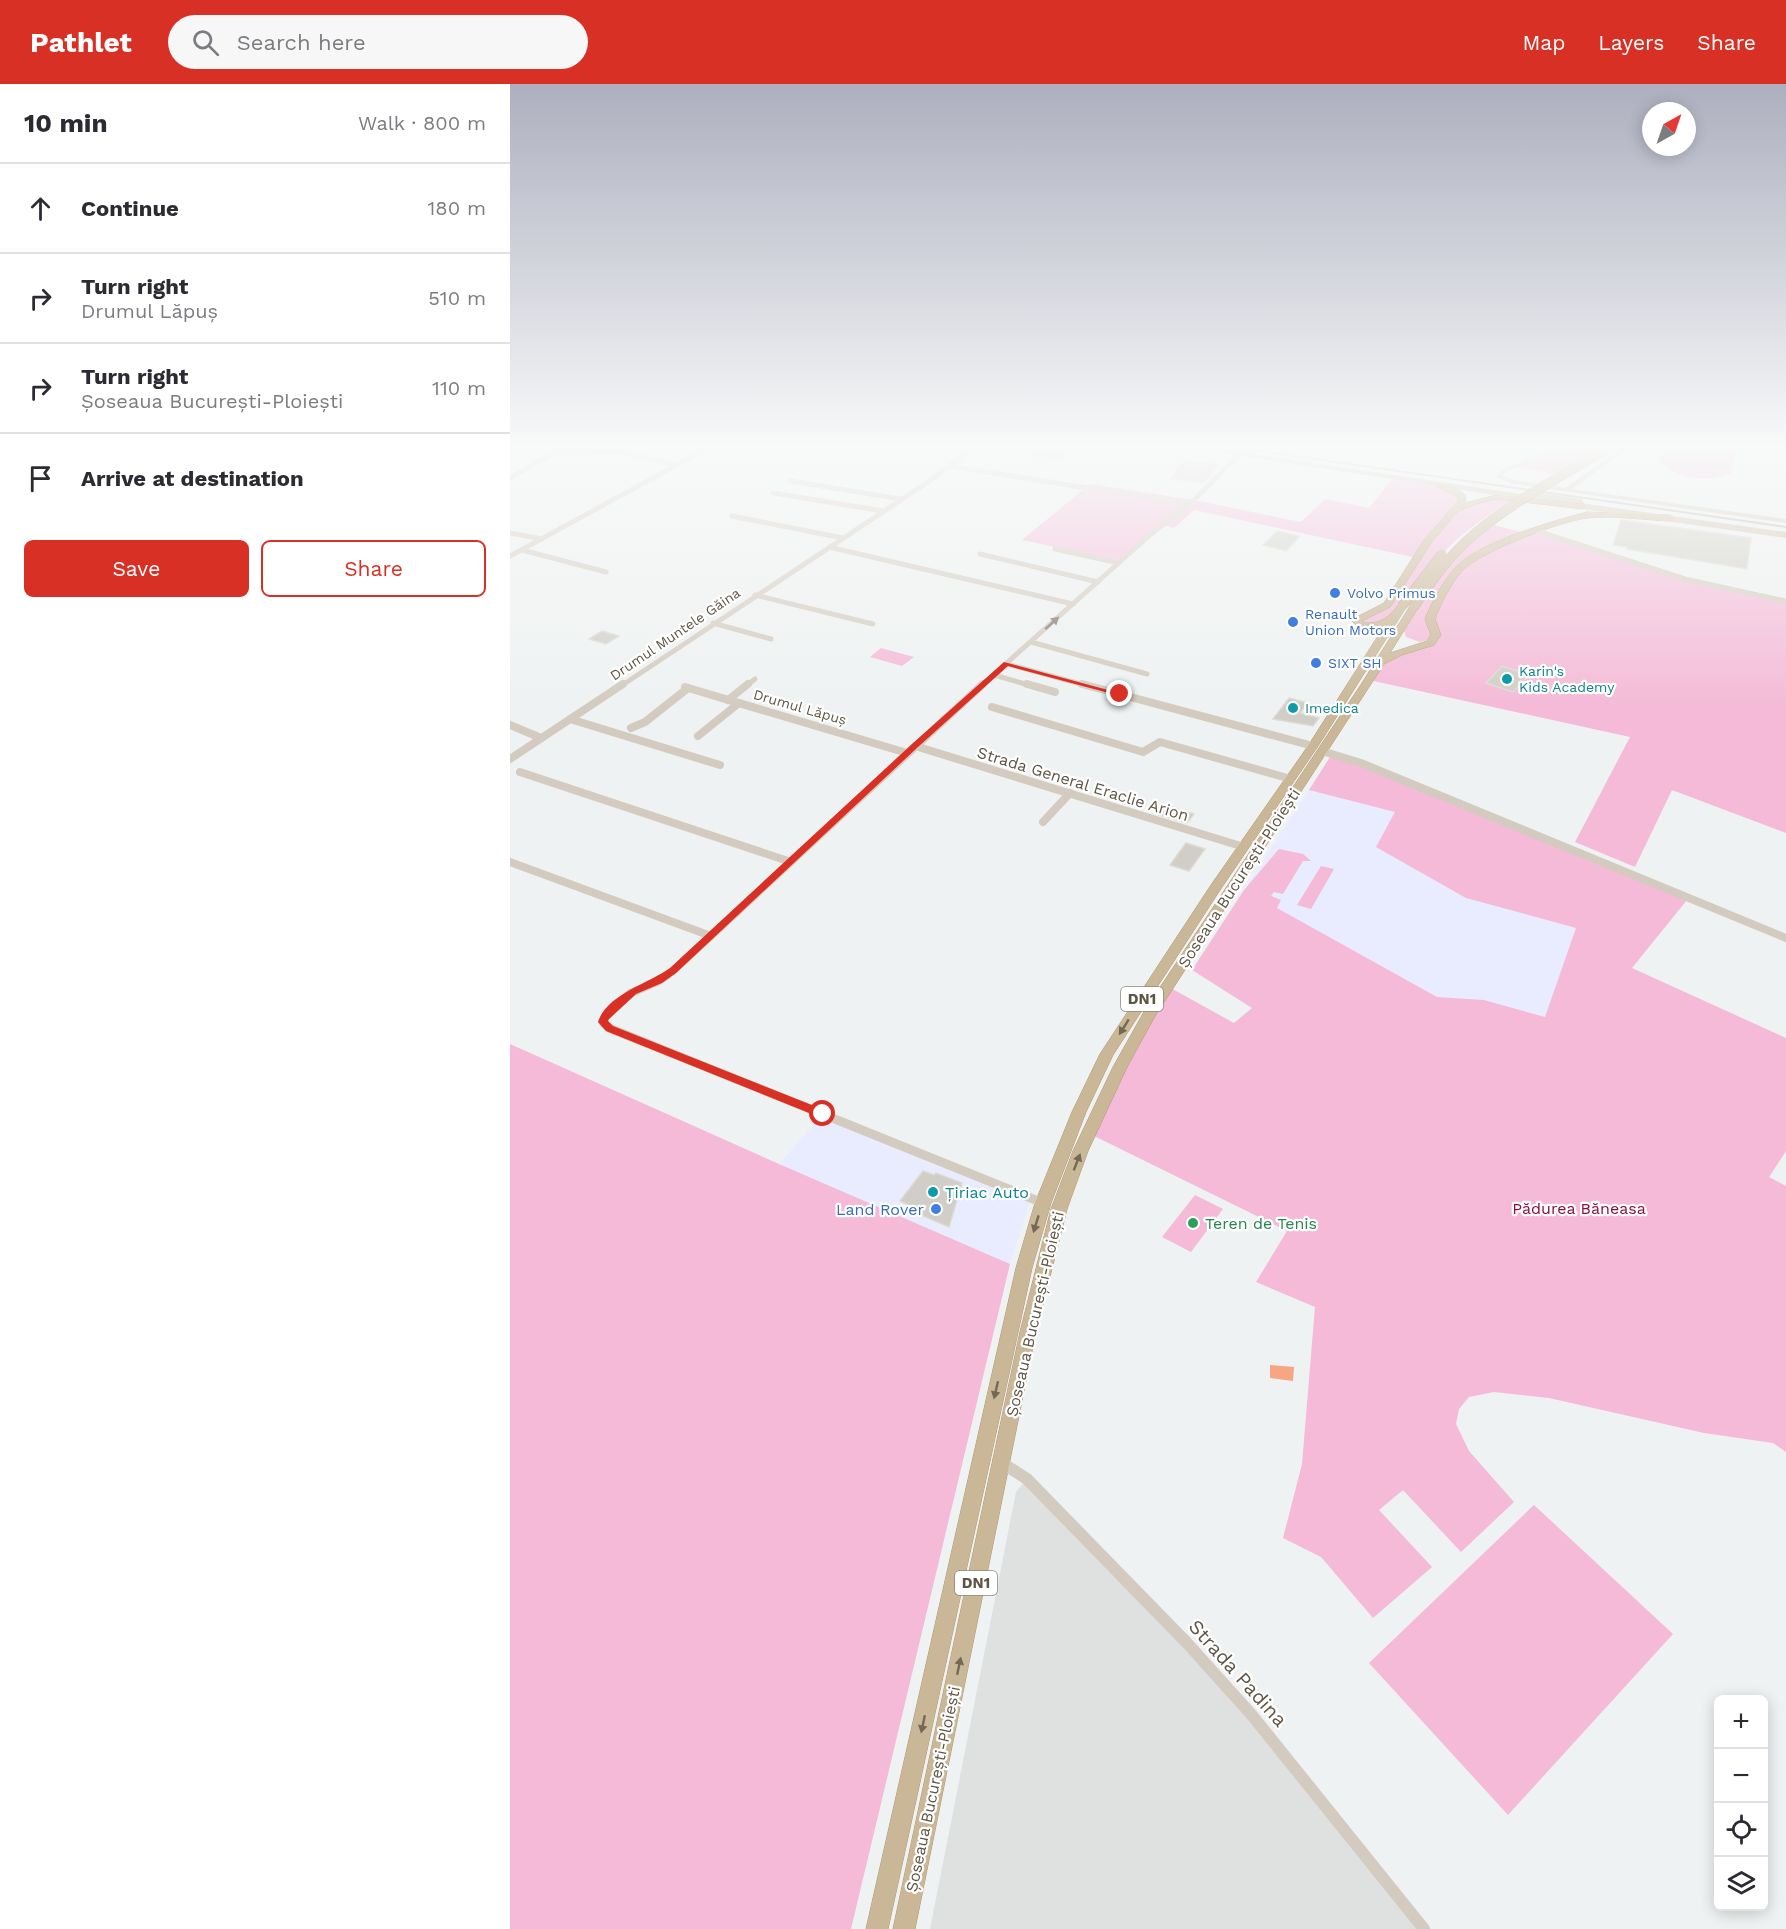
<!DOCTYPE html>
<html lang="en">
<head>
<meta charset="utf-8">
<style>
	:root { --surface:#fff; --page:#f7f7f7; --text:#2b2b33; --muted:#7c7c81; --line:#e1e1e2; --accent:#d93025 }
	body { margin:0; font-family:"Work Sans",sans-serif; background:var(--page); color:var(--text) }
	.controls { position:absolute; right:18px; bottom:18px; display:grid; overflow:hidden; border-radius:9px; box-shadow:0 3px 15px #0003 }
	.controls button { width:54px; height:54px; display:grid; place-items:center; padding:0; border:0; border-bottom:2px solid var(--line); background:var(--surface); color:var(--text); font:30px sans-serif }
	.compass { position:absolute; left:1132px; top:18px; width:54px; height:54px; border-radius:50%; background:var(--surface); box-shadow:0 3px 15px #0003; rotate:40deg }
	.stop { position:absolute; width:18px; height:18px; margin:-14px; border:4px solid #d93025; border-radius:50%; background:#fff }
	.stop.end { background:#d93025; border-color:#fff; box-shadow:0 2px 6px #0008 }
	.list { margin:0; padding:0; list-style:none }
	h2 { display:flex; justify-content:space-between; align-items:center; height:78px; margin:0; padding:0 24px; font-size:26px }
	h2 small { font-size:20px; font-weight:400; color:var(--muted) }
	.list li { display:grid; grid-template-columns:39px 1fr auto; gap:18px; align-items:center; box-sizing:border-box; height:90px; padding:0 24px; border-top:2px solid var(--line) }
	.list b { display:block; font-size:22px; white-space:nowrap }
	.list p { margin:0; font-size:20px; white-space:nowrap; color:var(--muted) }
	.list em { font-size:20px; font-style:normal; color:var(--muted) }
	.actions { display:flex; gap:12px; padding:18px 24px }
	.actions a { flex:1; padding:14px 0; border:2px solid var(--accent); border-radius:9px; text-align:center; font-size:21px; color:var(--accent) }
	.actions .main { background:var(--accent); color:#fff }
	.icon { flex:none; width:33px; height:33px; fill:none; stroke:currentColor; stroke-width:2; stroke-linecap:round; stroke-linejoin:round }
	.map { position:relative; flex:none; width:1276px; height:1845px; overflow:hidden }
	header { display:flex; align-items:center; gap:36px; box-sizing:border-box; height:84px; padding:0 30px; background:var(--accent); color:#fff }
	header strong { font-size:28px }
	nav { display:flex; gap:33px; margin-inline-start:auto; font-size:21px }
	.search { width:420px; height:54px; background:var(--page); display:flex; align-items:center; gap:15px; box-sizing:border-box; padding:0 21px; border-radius:33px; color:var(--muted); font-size:22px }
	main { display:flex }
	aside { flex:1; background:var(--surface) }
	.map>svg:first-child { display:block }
	.commercial { fill:#e8ecfe }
	.education { fill:#dee1e0 }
	.green { fill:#f4bad7 }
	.water { fill:#f6a782 }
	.building { fill:#d0cec6; stroke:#dcdad3; stroke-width:1.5 }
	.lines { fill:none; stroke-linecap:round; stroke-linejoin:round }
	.trunk-casing { stroke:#b0976d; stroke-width:1 }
	.minor-far3 { stroke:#d3cbbf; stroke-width:5 }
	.minor-far2 { stroke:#d3cbbf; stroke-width:8 }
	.minor-far1 { stroke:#d3cbbf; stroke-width:9 }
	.minor { stroke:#d3cbbf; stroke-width:12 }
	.tertiary { fill:#d3cbbf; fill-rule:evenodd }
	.primary { fill:#d1c3ac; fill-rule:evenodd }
	.trunk { fill:#cab797; fill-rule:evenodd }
	.rail { stroke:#bbb8b1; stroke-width:2 }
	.trunk-bridge-casing { stroke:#b0976d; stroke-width:10; stroke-linecap:butt }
	.trunk-bridge { stroke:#cab797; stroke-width:9 }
	.oneway { fill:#82786a }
	.oneway2 { fill:#746955 }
	.route { fill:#d93025 }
	.shop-dot { fill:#3f7fe0; stroke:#fff; stroke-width:2 }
	.culture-dot { fill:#0f9aa8; stroke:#fff; stroke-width:2 }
	.leisure-dot { fill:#2e9e5b; stroke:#fff; stroke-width:2 }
	.labels { text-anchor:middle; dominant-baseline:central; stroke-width:4.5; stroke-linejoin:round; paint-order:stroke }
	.far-shop-label { font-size:14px; fill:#366cbe; stroke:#fff; text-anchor:start }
	.far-street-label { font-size:14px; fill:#5f5545; stroke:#fff }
	.far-culture-label { font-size:14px; fill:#0d838f; stroke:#fff; text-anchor:start }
	.shield { fill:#fff; stroke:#8f887d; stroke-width:1.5 }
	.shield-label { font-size:15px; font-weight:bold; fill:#5f5545 }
	.street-label { font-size:16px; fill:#5f5545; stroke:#fff }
	.culture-label { font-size:16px; fill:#0d838f; stroke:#fff; text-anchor:start }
	.park-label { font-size:16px; fill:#8a0d3d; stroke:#fff }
	.shop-label { font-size:16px; fill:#366cbe; stroke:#fff; text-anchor:end }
	.leisure-label { font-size:16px; fill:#27864d; stroke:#fff; text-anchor:start }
	.near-street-label { font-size:20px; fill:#5f5545; stroke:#fff }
</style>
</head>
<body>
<header>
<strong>Pathlet</strong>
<div class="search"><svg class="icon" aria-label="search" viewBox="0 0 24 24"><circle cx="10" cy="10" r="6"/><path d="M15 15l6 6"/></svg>Search here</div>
<nav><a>Map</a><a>Layers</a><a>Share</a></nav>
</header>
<main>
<aside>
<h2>10 min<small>Walk · 800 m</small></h2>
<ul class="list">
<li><svg class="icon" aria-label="ahead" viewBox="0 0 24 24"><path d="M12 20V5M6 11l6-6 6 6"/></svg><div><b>Continue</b></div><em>180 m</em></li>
<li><svg class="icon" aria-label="right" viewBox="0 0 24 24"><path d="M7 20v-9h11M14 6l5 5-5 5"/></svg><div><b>Turn right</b><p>Drumul Lăpuș</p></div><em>510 m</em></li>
<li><svg class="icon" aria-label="right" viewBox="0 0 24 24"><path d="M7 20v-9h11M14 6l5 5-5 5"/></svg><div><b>Turn right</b><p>Șoseaua București-Ploiești</p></div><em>110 m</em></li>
<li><svg class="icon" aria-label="arrive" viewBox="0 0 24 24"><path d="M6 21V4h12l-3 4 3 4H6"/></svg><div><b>Arrive at destination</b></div></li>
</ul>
<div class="actions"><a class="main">Save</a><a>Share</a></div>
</aside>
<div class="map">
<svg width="1276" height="1845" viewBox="0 0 1276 1845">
	<rect width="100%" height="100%" fill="#eff2f2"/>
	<!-- commercial -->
	<g class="commercial">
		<polygon points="799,706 886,728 956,814 1067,844 1035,933 974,916 927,913 734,806"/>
		<polygon points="313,1030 520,1117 500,1180 269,1080"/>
	</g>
	<!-- education -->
	<polygon class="education" points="517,1395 677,1559 914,1845 420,1845 506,1408"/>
	<!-- green -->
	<g class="green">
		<polygon points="1050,365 1084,365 1044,390 1004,382"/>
		<path d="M1154,365H1226L1221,389C1200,398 1166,395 1149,378Z"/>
		<path d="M883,394L930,401L952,412L946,426L973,415H1004C979,431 954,446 934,468C912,491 898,521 872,541L847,539L870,526L907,474L684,426L664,444L652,441L611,477L512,456L580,400L684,416L791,438L815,415L859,424Z"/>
		<polygon points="980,440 1015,449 1024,446 1175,495 1276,517 1276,749 1162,706 1125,783 1065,758 1120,653 859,596 870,578 921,555 910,558 896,553 894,547 926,490"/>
		<polygon points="371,564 404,573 392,582 360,573"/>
		<polygon points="820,673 833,675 1177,816 1122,884 1276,954 1276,1067 1259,1093 1276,1102 1276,1368 1263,1359 1194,1349 1039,1314 984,1308 959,1313 949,1325 946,1340 959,1367 1004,1418 951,1468 893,1406 869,1426 922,1483 863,1534 811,1473 773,1454 792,1380 805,1223 746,1198 777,1147 578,1049 657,902 724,939 742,924 682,886 734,806 769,765 793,770 801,777 793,777 773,810 764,808 761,812 771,816 767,824 927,913 974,916 1035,933 1066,844 956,814 866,763 885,728 799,706"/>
		<polygon points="811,782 824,785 801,825 787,821"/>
		<polygon points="0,960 269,1080 500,1180 341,1845 0,1845"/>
		<polygon points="685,1111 713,1125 681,1168 652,1153"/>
		<polygon points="1024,1421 1163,1550 998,1731 859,1579"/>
	</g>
	<!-- water -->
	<polygon class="water" points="760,1281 784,1283 783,1297 760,1294"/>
	<!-- building -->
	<g class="building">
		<polygon points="527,365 562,365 550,376 520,372"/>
		<polygon points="674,376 709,380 694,399 660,395"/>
		<polygon points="1111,436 1241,454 1237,485 1117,465 1117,463 1103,461"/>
		<polygon points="767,447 790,452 776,467 753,461"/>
		<polygon points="92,547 109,552 96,560 79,555"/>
		<polygon points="992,582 1019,591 1003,608 976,599"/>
		<polygon points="779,614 798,619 790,629 809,634 803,642 763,635"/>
		<polygon points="656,722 684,730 677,739 649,731"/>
		<polygon points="676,759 695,765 679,787 660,781"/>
		<polygon points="413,1087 424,1091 426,1089 452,1099 439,1143 397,1125 400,1122 390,1117"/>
	</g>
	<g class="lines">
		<defs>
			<g id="trunk">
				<path d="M927,399L947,404L956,412L955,419L986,411L1073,419L1077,422L1073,425L986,415L966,420L947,428L921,459L880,523L852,537L855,539C870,540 880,533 889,520L897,522L808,662L710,806L603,971L576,1028L541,1119L522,1184L378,1845H356L506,1184L525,1119L562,1028L590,970L701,801L798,662L873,544C862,549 849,546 841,536L874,519L914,456L948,417V413L927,403Z"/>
				<path d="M1077,428L1160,431L1164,434L1160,437C1135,436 1101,431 1077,434C1051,437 969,468 952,487C940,501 931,519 925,535L931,551L924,561L892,571L874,580L645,932L617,983L578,1067L557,1125L526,1248L405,1845H383L510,1248L541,1125L563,1067L603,983L635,926L852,599L900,522L908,524L880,569L917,557L921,551L915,535C922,518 933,497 946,483C969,458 1043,437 1077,428Z"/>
			</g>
		</defs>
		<!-- trunk casing -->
		<use href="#trunk" class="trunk-casing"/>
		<!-- minor-far3 -->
		<g class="minor-far3">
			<polyline points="48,367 113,368 167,381"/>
			<polyline points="439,382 679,420"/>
			<polyline points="0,394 51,365"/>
			<polyline points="280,397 391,415"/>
			<polyline points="263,409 373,427"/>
			<polyline points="222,432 333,454"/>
			<polyline points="1027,447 1175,495 1276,517"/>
			<polyline points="0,449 32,455"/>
			<polyline points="319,463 563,520"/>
			<polyline points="545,465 609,479"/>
			<polyline points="12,466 96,488"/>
			<polyline points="470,470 588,498"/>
			<polyline points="0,472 196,365"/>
			<polyline points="245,511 363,540"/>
			<polyline points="203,539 261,555"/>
			<polyline points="521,558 637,590"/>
			<polyline points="497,580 578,602"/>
			<polyline points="484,591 522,602"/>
			<polyline points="111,602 418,398 462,365"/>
			<polyline points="236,602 245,595"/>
			<polyline points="471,602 641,450 684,416 729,371"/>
		</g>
		<!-- minor-far2 -->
		<g class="minor-far2">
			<polyline points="517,600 545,608"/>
			<polyline points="572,600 803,662"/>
			<polyline points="175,603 397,669"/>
			<polyline points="218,616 238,600"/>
			<polyline points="482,623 633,668 650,658 781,695"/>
			<polyline points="60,635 210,681"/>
			<polyline points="0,641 31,654"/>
			<polyline points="121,644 135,638 178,604"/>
			<polyline points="188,652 229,619"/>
			<polyline points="405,662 734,763"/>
			<polyline points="812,667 851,679 1276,854"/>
			<polyline points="0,675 113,600"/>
			<polyline points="10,688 281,778"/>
			<polyline points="533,738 560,709"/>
			<polyline points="0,778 201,852"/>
			<polyline points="119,910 149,897 163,887 473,600"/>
		</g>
		<!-- minor-far1 -->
		<polyline class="minor-far1" points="121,909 95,933 93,938 99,944 533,1119"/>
		<!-- minor -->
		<polyline class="minor" points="492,1379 517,1395 677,1559 741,1630 914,1845"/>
		<!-- tertiary -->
		<polygon class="tertiary" points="1044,365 1053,365 999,386 992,392 1004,396 1055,404 1111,365 1118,365 1062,405 1276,435 1276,439 1003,400 985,393 995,384"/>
		<!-- primary -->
		<polygon class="primary" points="688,365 710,365 1017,411 1013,409 1017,407 1072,415 1073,417 1070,419 1276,448 1276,454 1058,423 1054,420 1057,418 1024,413 1028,415 1024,417"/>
		<!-- trunk -->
		<use href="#trunk" class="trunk"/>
		<!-- rail -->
		<polyline class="rail" points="735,365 1276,443"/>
		<defs>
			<g id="trunk-bridge">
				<polyline points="892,522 932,470"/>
				<path d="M903,524C920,499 938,473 961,453C1001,418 1051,393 1096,365"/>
			</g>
		</defs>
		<!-- trunk-bridge casing -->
		<use href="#trunk-bridge" class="trunk-bridge-casing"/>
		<!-- trunk-bridge -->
		<use href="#trunk-bridge" class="trunk-bridge"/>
	</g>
	<!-- one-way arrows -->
	<defs><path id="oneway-solid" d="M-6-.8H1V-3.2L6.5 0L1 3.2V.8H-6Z" transform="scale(1.5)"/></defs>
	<use class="oneway" href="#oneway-solid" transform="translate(542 539) rotate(-42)"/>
	<g class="oneway2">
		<use href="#oneway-solid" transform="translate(614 943) rotate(122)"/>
		<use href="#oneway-solid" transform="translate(567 1078) rotate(-69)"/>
		<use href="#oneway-solid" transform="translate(526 1140) rotate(107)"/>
		<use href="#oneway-solid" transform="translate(486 1306) rotate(103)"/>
		<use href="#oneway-solid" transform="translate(449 1582) rotate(-78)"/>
		<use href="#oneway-solid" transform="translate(413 1640) rotate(102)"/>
	</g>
	<!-- sky -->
	<linearGradient id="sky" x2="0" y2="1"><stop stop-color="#adafbf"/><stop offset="0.58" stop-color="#f8f9f9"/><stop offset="1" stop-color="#f8f9f9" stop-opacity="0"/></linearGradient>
	<rect width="1276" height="624" fill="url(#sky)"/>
	<!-- route -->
	<path class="route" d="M494,578L613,610L610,612L498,582L408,663L166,889L152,899L126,910L99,935L98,937L103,942L317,1027V1033H309L96,947L88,938C97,910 138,900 160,884L402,660Z"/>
	<!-- markers -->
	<g class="shop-dot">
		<circle cx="825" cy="509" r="6"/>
		<circle cx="783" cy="538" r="6"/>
		<circle cx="806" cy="579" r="6"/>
		<circle cx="426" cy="1125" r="6"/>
	</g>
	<g class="culture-dot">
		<circle cx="997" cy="595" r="6"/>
		<circle cx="783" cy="624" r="6"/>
		<circle cx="423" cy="1108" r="6"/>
	</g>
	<circle class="leisure-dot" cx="683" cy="1139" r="6"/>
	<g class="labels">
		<!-- far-shop labels -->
		<g class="far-shop-label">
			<text x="837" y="509">Volvo Primus</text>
			<text x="795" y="530">Renault<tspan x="795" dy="16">Union Motors</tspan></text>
			<text x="818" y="579">SIXT SH</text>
		</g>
		<!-- far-street labels -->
		<g class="far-street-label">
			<text transform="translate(165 550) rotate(-34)">Drumul Muntele Găina</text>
			<text transform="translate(290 623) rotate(16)">Drumul Lăpuș</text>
		</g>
		<!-- far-culture labels -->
		<g class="far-culture-label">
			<text x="1009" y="587">Karin's<tspan x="1009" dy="16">Kids Academy</tspan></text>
			<text x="795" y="624">Imedica</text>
		</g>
		<!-- shield labels -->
		<g class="shield">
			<rect x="611" y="903" width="42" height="24" rx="4.5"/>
			<rect x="445" y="1487" width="42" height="24" rx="4.5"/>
		</g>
		<g class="shield-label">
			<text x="632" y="915">DN1</text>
			<text x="466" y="1499">DN1</text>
		</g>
		<!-- street labels -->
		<g class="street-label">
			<text transform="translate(573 700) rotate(17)">Strada General Eraclie Arion</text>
			<text transform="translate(729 794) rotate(-57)">Șoseaua București-Ploiești</text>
			<text transform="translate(525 1230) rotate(-77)">Șoseaua București-Ploiești</text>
			<text transform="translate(423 1705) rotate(-78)">Șoseaua București-Ploiești</text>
		</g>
		<!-- culture labels -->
		<g class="culture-label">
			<text x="435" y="1108">Țiriac Auto</text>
		</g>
		<!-- park labels -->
		<g class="park-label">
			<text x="1069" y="1124">Pădurea Băneasa</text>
		</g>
		<!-- shop labels -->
		<g class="shop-label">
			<text x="414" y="1125">Land Rover</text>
		</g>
		<!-- leisure labels -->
		<g class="leisure-label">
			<text x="695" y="1139">Teren de Tenis</text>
		</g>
		<!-- near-street labels -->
		<g class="near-street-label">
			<text transform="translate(728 1589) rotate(48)">Strada Padina</text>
		</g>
	</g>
</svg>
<div class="controls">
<button>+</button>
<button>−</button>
<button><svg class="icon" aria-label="locate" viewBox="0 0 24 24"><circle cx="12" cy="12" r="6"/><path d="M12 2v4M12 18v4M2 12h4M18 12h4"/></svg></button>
<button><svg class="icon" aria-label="layers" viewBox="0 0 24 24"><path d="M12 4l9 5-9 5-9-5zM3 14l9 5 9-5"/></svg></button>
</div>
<svg class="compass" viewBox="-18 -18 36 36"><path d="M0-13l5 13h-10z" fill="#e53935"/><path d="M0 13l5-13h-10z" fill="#7c7c81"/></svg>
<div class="stop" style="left:313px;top:1030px"></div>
<div class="stop end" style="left:610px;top:610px"></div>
</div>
</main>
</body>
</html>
